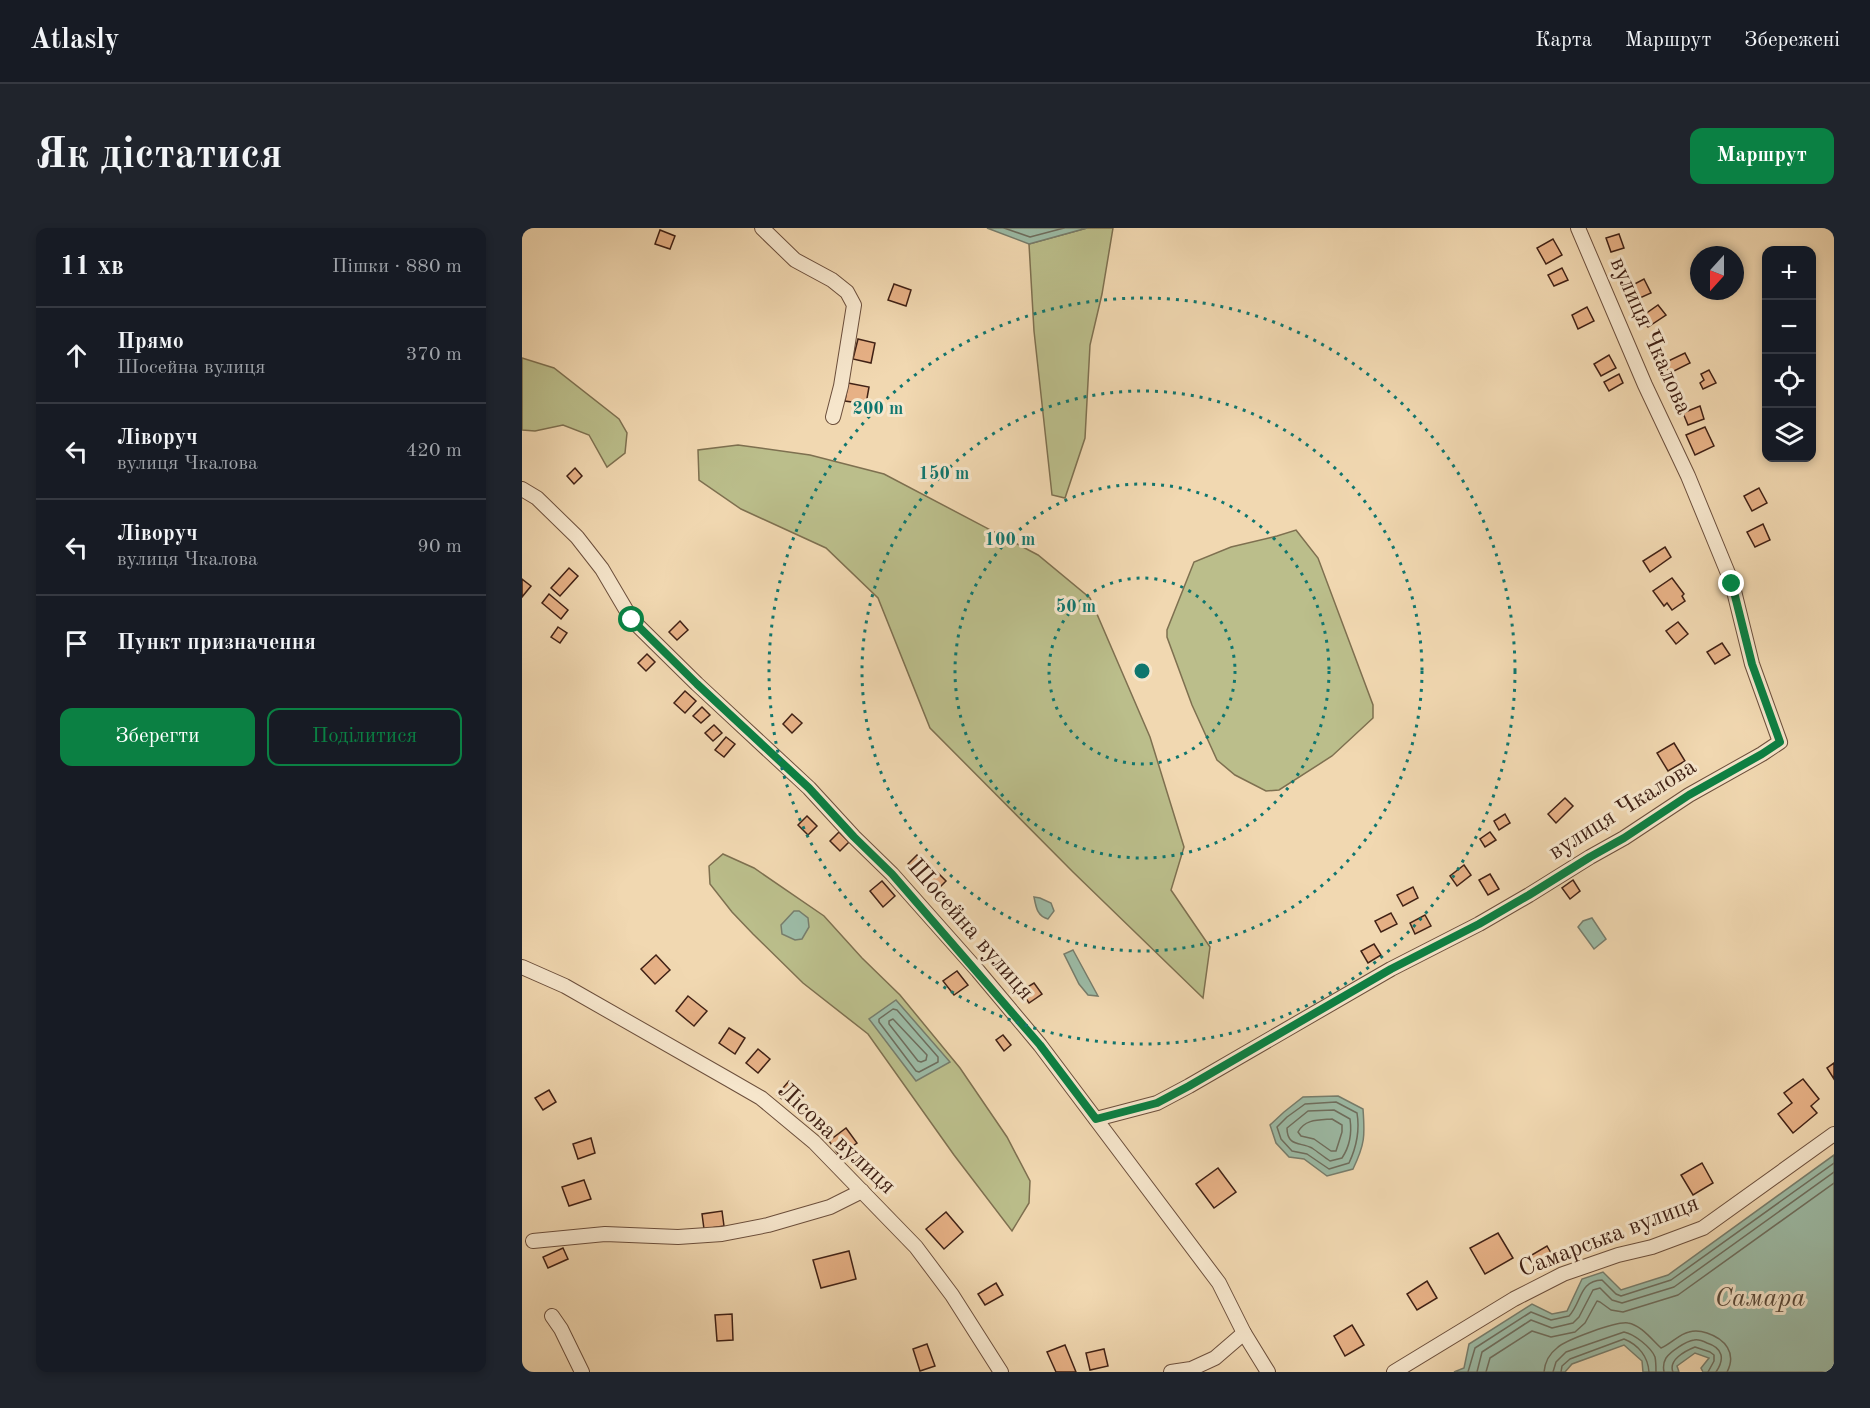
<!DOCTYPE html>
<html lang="uk">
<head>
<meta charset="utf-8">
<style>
	:root { --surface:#171b24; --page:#20242c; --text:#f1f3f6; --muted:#9ea1a6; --line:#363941; --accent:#0b8043 }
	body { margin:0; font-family:"Old Standard TT",serif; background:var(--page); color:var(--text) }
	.controls { position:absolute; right:18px; top:18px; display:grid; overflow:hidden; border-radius:12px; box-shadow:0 3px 9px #0003 }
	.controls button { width:54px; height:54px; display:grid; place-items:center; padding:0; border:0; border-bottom:2px solid var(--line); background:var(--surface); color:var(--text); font:30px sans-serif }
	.compass { position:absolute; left:1168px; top:18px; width:54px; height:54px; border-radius:50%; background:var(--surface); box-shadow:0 3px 9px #0003; rotate:201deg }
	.stop { position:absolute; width:18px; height:18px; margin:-14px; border:4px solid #0b8043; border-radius:50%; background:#fff }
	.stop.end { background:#0b8043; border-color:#fff; box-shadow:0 2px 6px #0008 }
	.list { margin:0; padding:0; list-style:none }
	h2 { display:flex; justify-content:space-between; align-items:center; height:78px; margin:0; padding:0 24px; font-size:26px }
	h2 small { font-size:20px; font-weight:400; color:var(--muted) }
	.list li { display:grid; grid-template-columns:39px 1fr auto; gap:18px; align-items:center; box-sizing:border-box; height:96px; padding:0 24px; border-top:2px solid var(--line) }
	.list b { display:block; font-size:22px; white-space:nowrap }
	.list p { margin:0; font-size:20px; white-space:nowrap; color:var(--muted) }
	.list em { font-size:20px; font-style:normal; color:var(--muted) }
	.actions { display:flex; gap:12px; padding:18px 24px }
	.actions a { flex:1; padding:14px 0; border:2px solid var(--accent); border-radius:12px; text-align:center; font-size:21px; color:var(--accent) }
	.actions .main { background:var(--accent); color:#fff }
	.icon { flex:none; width:33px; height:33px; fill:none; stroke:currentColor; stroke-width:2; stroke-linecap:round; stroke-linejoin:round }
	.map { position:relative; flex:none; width:1312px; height:1144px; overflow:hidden; border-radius:12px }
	header { display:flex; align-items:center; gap:36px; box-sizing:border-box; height:84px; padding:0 30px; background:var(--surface); border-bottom:2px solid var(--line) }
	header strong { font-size:28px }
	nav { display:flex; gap:33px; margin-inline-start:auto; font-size:21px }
	.intro { display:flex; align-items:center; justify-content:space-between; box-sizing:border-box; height:144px; padding:0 36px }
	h1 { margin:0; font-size:42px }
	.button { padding:15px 27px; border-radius:12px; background:var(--accent); color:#fff; font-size:21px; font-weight:700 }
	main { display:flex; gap:36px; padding:0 36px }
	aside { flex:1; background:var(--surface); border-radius:12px; box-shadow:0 3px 9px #0003 }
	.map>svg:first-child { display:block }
	.green { fill:#bbbe8b; stroke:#7e7050; stroke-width:1.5 }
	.water { fill:#9cbba6; stroke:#777d6c; stroke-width:1.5 }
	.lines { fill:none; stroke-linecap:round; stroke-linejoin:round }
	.shore { stroke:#6e6e5e; stroke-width:1.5 }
	.building { fill:#e7b186; stroke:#402115; stroke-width:1.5 }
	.street-casing { stroke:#6c4f3c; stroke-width:16 }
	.street { stroke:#f6e6cc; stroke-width:14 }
	.route { stroke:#0b8043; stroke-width:8 }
	.ring { fill:none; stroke:#0f766e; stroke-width:3; stroke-dasharray:3 6 }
	.labels { text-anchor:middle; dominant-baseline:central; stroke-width:6; stroke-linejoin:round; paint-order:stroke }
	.street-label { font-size:24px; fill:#402115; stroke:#f6e6cc }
	.water-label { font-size:26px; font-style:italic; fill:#574839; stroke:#f6e6cc }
	.centre { fill:#0f766e; stroke:#f6e6cc; stroke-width:3 }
	.ring-label { font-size:18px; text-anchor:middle; font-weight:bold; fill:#0f766e; stroke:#f6e6cc; stroke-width:6; stroke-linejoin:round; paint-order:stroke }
</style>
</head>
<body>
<header>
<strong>Atlasly</strong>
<nav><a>Карта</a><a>Маршрут</a><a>Збережені</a></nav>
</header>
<div class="intro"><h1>Як дістатися</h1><a class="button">Маршрут</a></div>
<main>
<aside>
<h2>11 хв<small>Пішки · 880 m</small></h2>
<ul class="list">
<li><svg class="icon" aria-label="ahead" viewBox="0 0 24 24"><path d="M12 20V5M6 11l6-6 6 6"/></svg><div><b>Прямо</b><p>Шосейна вулиця</p></div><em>370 m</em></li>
<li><svg class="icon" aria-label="left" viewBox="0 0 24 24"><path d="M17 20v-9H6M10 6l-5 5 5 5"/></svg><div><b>Ліворуч</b><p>вулиця Чкалова</p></div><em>420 m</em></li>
<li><svg class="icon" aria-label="left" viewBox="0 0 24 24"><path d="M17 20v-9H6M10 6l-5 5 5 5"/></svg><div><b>Ліворуч</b><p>вулиця Чкалова</p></div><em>90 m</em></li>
<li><svg class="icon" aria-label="arrive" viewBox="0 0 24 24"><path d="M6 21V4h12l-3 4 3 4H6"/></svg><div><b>Пункт призначення</b></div></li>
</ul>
<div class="actions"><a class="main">Зберегти</a><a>Поділитися</a></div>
</aside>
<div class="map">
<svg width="1312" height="1144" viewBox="0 0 1312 1144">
	<rect width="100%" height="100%" fill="#f1d8b1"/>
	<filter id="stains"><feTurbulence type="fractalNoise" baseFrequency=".00333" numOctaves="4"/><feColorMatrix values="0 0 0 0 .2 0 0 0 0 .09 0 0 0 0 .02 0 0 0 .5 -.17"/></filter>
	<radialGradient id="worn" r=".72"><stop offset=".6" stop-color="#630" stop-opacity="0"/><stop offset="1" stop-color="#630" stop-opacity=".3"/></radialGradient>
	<!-- green -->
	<g class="green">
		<polygon points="565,0 591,0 580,66 568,117 563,210 543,270 530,267 512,103 507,16"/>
		<polygon points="0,130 32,140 97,191 105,205 103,225 85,239 67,207 41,197 13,203 0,202"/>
		<polygon points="216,217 288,227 362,246 516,327 568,370 628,509 662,619 649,662 688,719 681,770 551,644 408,500 356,370 304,320 219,281 177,252 176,222"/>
		<polygon points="774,302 796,330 851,477 851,490 810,528 757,562 744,563 713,547 695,532 670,477 645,409 645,402 672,334 709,319 755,308"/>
		<polygon points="201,626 232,640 302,688 340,730 378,767 438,840 485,909 508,953 507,975 490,1003 432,927 346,806 281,755 231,706 210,684 188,656 187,638"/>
	</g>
	<!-- water -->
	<g class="water">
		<polygon points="465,0 565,0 507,16"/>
		<path d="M512,669L518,670L529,675L532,683L526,691C515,688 514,679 512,669Z"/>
		<polygon points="272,683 277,683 286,690 287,699 280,711 273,712 260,706 259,697"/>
		<polygon points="1070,690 1084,711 1072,721 1056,699 1061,693"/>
		<polygon points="551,722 576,768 566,767 557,756 542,726"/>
		<polygon points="374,772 428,834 394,853 347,791"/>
		<path d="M816,868L841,881C843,908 843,916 831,941L805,948L782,931L767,929L754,915L748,897L762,884L781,869Z"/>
		<polygon points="1312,927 1312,1144 1181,1144 1179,1140 1187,1130 1173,1125 1155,1138 1157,1144 1121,1144 1120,1133 1102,1117 1050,1136 1043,1144 932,1144 942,1140 947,1116 1010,1076 1030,1086 1045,1083 1060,1051 1081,1044 1099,1062 1146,1047"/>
	</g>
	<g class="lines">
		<!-- shore -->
		<g class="shore">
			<polyline points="482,0 508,9 542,0"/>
			<polygon points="371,781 375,782 416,829 416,834 397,844 394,843 357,794 357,791"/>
			<polygon points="371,791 405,827 404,832 399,834 396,833 367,796 367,793"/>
			<path d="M814,874L835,885C838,903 835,918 827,935L807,941L785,926L770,923L759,911L755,899L765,889L783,876Z"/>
			<path d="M812,882L828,891C830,905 828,918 820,930L808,933C802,929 796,924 790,920C779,914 765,919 765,900L786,883Z"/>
			<path d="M810,891L820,897V904L814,923H809L792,911L779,908L776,904C783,891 796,892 810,891Z"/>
			<path d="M946,1144L953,1120L1009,1084L1029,1092L1047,1088C1060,1074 1057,1053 1080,1052L1094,1066L1099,1068L1149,1052L1312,935"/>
			<polyline points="955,1144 960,1124 1009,1092 1030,1100 1051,1095 1057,1089 1071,1062 1078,1060 1090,1072 1100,1075 1152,1059 1312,944"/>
			<polyline points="964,1144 968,1130 1010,1103 1029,1109 1053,1104 1063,1095 1075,1073 1078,1074 1089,1082 1101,1084 1156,1067 1312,955"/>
			<path d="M1022,1144C1023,1134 1027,1126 1035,1120C1043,1112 1095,1093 1106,1095C1119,1097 1130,1112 1139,1120C1149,1116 1157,1106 1167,1104C1174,1102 1179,1103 1185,1105C1203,1111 1215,1125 1205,1144"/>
			<path d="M1031,1144L1034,1134L1044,1124L1102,1104C1112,1106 1129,1119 1133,1129C1134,1134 1134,1139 1134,1144"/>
			<path d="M1039,1144L1040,1138L1048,1131L1102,1111C1117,1117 1126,1129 1127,1144"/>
			<path d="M1142,1144C1141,1139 1141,1135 1144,1130C1148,1124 1164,1113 1172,1112C1176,1111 1181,1113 1185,1115C1201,1120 1203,1131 1194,1144"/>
			<path d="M1151,1144C1146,1132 1163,1123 1173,1119L1188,1124L1192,1127V1133L1186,1144"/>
		</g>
	</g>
	<!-- building -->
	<g class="building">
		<polygon points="138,2 153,8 148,21 133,16"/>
		<polygon points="1097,6 1102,20 1089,24 1084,10"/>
		<polygon points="1031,11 1040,27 1024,36 1015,20"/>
		<polygon points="1040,40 1046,52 1032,58 1026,47"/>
		<polygon points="1122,51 1129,65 1109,74 1103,61"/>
		<polygon points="372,56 389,62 384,78 366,72"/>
		<polygon points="1136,77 1144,87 1126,99 1119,89"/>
		<polygon points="1065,79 1072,93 1056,101 1050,87"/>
		<polygon points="336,111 353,115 349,135 331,131"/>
		<polygon points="1163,125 1168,135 1148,145 1142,135"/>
		<polygon points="1087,127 1094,140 1079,148 1072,136"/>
		<polygon points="1187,142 1194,155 1181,161 1178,155 1182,152 1179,146"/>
		<polygon points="1097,146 1101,155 1087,163 1082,154"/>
		<polygon points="326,155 347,159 344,176 323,173"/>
		<polygon points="1178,178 1182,191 1166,197 1161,185"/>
		<polygon points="1183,199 1192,218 1173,227 1164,207"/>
		<polygon points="53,240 60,248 52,256 45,248"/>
		<polygon points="1237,260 1245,275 1230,283 1222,268"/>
		<polygon points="1241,296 1248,312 1233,319 1225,304"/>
		<polygon points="1143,319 1149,329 1128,344 1121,333"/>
		<polygon points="47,340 56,348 38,368 29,360"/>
		<polygon points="1150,350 1162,366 1160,368 1163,373 1150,382 1145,375 1142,378 1131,363"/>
		<polygon points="0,351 9,358 0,369"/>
		<polygon points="27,366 46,382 39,391 20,375"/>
		<polygon points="158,393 166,402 155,412 147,404"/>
		<polygon points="1156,394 1166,406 1154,416 1144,403"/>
		<polygon points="36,399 45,405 38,415 29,409"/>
		<polygon points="1200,415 1208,427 1193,436 1185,424"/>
		<polygon points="125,426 133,434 124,443 116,435"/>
		<polygon points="163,463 174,473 163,485 152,475"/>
		<polygon points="180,479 188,487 179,495 171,488"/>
		<polygon points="270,486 280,495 270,505 261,496"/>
		<polygon points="192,497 200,505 191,513 183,505"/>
		<polygon points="204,509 213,516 202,529 193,522"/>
		<polygon points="1152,515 1163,533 1146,543 1135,525"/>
		<polygon points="1043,570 1051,578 1034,595 1026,586"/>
		<polygon points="983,586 988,595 977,602 972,593"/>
		<polygon points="285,588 295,598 286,607 276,597"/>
		<polygon points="317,604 327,614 318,623 308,613"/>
		<polygon points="968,604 974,612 963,619 958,611"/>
		<polygon points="395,627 405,636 396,645 386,636"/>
		<polygon points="942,637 949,647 935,658 928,648"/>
		<polygon points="414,643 424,653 413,664 403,654"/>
		<polygon points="968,646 977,661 966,667 957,652"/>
		<polygon points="1051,652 1058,663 1048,671 1040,660"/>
		<polygon points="360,653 373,668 361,679 348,663"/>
		<polygon points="891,659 896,670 881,678 875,667"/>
		<polygon points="869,685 875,696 859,704 853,693"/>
		<polygon points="903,687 909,698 893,706 888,695"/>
		<polygon points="852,716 859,727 846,735 839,723"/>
		<polygon points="134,727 148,742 133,756 119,741"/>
		<polygon points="435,743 446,757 432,767 421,753"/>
		<polygon points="512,755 520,766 507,775 499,763"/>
		<polygon points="166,768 185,783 172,798 154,783"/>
		<polygon points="207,800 223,810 213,826 197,815"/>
		<polygon points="481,807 489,817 482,823 474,812"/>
		<polygon points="236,821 248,831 236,845 224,835"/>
		<polygon points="1312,835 1312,851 1305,840"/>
		<polygon points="1281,851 1297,871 1289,878 1295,885 1271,905 1256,886 1270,875 1262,865"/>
		<polygon points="267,853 280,865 268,878 255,867"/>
		<polygon points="27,862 34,874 21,882 13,870"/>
		<polygon points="324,900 335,915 317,927 307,913"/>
		<polygon points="69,910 73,925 56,931 51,916"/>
		<polygon points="1180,935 1191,955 1171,967 1159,947"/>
		<polygon points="696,940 714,964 692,980 674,956"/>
		<polygon points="62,952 69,971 47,978 40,959"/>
		<polygon points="200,983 202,998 182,1001 180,986"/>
		<polygon points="424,984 441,1004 422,1021 404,1001"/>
		<polygon points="976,1005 991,1030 963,1046 948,1020"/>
		<polygon points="1025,1018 1033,1032 1016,1042 1008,1028"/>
		<polygon points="41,1020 46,1031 26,1040 21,1029"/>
		<polygon points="327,1023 334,1051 299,1060 291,1032"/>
		<polygon points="905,1053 915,1070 895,1082 885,1066"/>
		<polygon points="474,1055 481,1067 463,1077 456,1066"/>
		<polygon points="210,1086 211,1112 195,1113 193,1087"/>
		<polygon points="830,1097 842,1117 823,1128 812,1108"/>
		<polygon points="405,1116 413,1138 398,1143 391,1121"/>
		<polygon points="543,1117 554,1144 534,1144 525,1124"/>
		<polygon points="582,1121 586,1138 568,1142 564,1125"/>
	</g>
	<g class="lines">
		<defs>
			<g id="street">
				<polyline points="240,0 273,32 310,52 325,64 332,77 319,158 311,189"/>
				<polyline points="0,261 15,270 55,309 80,341 110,392 175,456 287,560 332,609 370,646 456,743 518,817 697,1055 722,1105 746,1144"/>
				<polyline points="0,739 43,758 206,851 239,870 292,914 394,1019 430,1067 479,1144"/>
				<polyline points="574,891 635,875 667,858 869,741 957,696 1007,667 1068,629 1102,610 1167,567 1240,526 1258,514 1230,436 1210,355 1166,248 1123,157 1056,0"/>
				<polyline points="11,1013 83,1006 156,1009 200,1006 246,997 308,979 340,963"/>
				<polyline points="30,1088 39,1101 60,1144"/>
				<polyline points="649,1144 669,1141 693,1130 722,1105"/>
				<polyline points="872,1144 992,1071 1041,1046 1096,1027 1130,1019 1181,1000 1312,906"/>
			</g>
		</defs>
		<!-- street casing -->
		<use href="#street" class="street-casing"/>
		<!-- street -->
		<use href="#street" class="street"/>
	</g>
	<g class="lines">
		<!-- route -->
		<polyline class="route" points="110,392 175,456 287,560 332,609 370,646 518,817 574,891 635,875 667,858 869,741 957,696 1007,667 1068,629 1102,610 1167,567 1240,526 1258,514 1230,436 1210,356"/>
	</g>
	<!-- distance rings -->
	<g class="ring">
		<circle cx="620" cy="443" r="93"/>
		<circle cx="620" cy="443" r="187"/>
		<circle cx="620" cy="443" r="280"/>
		<circle cx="620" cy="443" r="373"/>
	</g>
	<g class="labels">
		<!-- street labels -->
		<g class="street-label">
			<text transform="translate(1128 108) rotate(66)">вулиця Чкалова</text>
			<text transform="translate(1101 582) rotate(-32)">вулиця Чкалова</text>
			<text transform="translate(448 702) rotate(49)">Шосейна вулиця</text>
			<text transform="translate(314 911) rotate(43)">Лісова вулиця</text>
			<text transform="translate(1087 1009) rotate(-21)">Самарська вулиця</text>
		</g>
		<!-- water labels -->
		<g class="water-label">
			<text x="1238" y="1071">Самара</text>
		</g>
	</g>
	<circle cx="620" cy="443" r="9" class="centre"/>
	<g class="ring-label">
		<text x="356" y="186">200 m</text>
		<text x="422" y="251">150 m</text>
		<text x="488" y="317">100 m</text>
		<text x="554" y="384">50 m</text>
	</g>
	<rect width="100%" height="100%" filter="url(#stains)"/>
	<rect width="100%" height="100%" fill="url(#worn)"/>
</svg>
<div class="controls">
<button>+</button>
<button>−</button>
<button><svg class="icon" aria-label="locate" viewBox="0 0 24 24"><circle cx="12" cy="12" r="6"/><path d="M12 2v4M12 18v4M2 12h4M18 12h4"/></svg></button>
<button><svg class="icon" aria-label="layers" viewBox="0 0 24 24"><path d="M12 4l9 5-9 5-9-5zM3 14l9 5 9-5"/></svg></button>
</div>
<svg class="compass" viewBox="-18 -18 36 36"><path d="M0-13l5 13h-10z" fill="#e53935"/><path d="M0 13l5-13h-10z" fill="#9ea1a6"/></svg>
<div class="stop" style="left:110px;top:392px"></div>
<div class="stop end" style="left:1210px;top:356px"></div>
</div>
</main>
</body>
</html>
